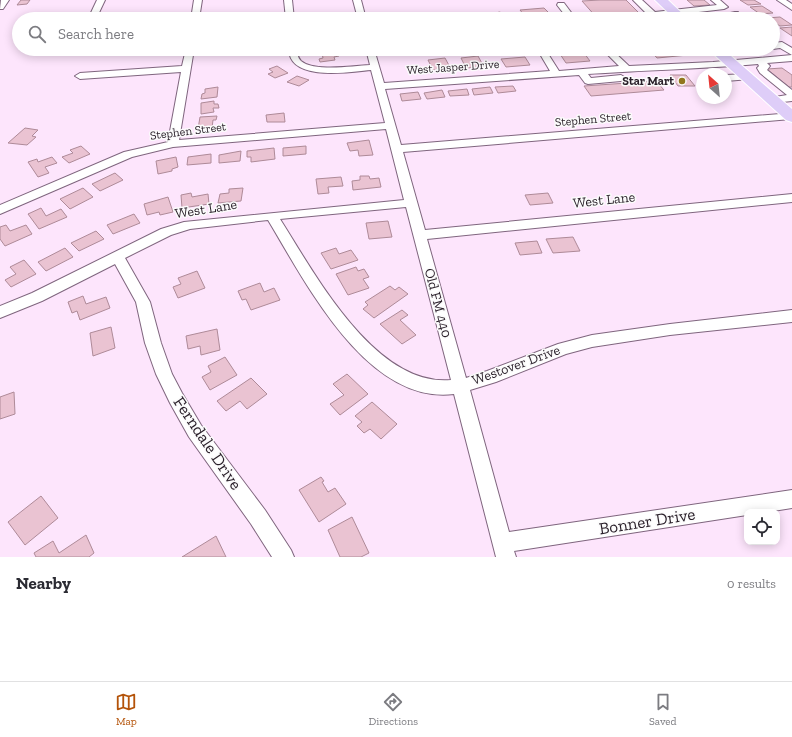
<!DOCTYPE html>
<html lang="en">
<head>
<meta charset="utf-8">
<style>
	:root { --surface:#fff; --page:#f2f2f3; --text:#2b2b33; --muted:#7c7c81; --line:#e1e1e2; --accent:#b45309 }
	body { margin:0; font-family:"Zilla Slab",serif; background:var(--page); color:var(--text) }
	.controls { position:absolute; right:12px; bottom:12px; display:grid; overflow:hidden; border-radius:8px; box-shadow:0 2px 10px #0003 }
	.controls button { width:36px; height:36px; display:grid; place-items:center; padding:0; border:0; border-bottom:1px solid var(--line); background:var(--surface); color:var(--text); font:20px sans-serif }
	.compass { position:absolute; left:696px; top:68px; width:36px; height:36px; border-radius:50%; background:var(--surface); box-shadow:0 2px 10px #0003; rotate:333deg }
	.list { margin:0; padding:0; list-style:none }
	h2 { display:flex; justify-content:space-between; align-items:center; height:52px; margin:0; padding:0 16px; font-size:17px }
	h2 small { font-size:13px; font-weight:400; color:var(--muted) }
	.icon { flex:none; width:22px; height:22px; fill:none; stroke:currentColor; stroke-width:2; stroke-linecap:round; stroke-linejoin:round }
	.map { position:relative; flex:none; width:792px; height:557px; overflow:hidden }
	.search { position:absolute; background:var(--surface); box-shadow:0 2px 10px #0003; left:12px; right:12px; top:12px; height:44px; display:flex; align-items:center; gap:10px; box-sizing:border-box; padding:0 14px; border-radius:22px; color:var(--muted); font-size:15px }
	.sheet { height:124px; background:var(--surface) }
	nav { display:flex; justify-content:space-around; align-items:center; box-sizing:border-box; height:56px; border-top:1px solid var(--line); background:var(--surface); font-size:11px; color:var(--muted) }
	nav a { display:grid; justify-items:center; gap:2px }
	nav .on { color:var(--accent) }
	.map>svg:first-child { display:block }
	.building { fill:#eac3d2; stroke:#ae8a98 }
	.lines { fill:none; stroke-linecap:round; stroke-linejoin:round }
	.minor-casing { stroke:#7f657e; stroke-width:2 }
	.highway-casing { stroke:#fff; stroke-width:2 }
	.minor { fill:#fff; fill-rule:evenodd }
	.highway { fill:#decdf8; fill-rule:evenodd }
	.poi-dot { fill:#91761c; stroke:#fbfbfb; stroke-width:1.5 }
	.labels { text-anchor:middle; dominant-baseline:central; stroke-width:3; stroke-linejoin:round; paint-order:stroke }
	.far-street-label { font-size:12px; fill:#281e28; stroke:#fbfbfb }
	.far-poi-label { font-size:12px; font-weight:bold; fill:#281e28; stroke:#fbfbfb; text-anchor:end }
	.street-label { font-size:14px; fill:#281e28; stroke:#fbfbfb }
	.near-street-label { font-size:17px; fill:#281e28; stroke:#fbfbfb }
</style>
</head>
<body>
<div class="map">
<svg width="792" height="557" viewBox="0 0 792 557">
	<rect width="100%" height="100%" fill="#fde5fc"/>
	<!-- building -->
	<g class="building">
		<polygon points="21,0 30,0 27,4 17,5"/>
		<polygon points="600,0 626,0 641,15 597,18 582,1"/>
		<polygon points="687,0 704,0 710,5 694,6"/>
		<polygon points="740,0 754,0 761,4 748,5"/>
		<polygon points="762,6 773,13 760,14 750,7"/>
		<polygon points="544,8 549,13 524,15 520,10"/>
		<polygon points="499,12 518,17 515,19 497,19 490,17"/>
		<polygon points="780,17 792,25 780,26 773,22 773,19 767,18"/>
		<polygon points="792,27 792,36 780,28"/>
		<polygon points="496,49 521,49 524,52 500,55"/>
		<polygon points="561,49 586,49 586,50 563,51"/>
		<polygon points="649,49 682,49 688,55 657,58"/>
		<polygon points="337,51 339,56 334,57 335,60 320,62 319,59 323,58 322,53"/>
		<polygon points="584,53 590,61 566,63 560,54"/>
		<polygon points="478,56 484,67 466,68 461,58"/>
		<polygon points="525,57 530,65 506,67 501,59"/>
		<polygon points="445,58 451,69 433,70 428,60"/>
		<polygon points="277,66 288,73 275,78 268,74 273,72 269,69"/>
		<polygon points="782,68 792,75 792,87 789,87 767,69"/>
		<polygon points="670,75 686,75 695,86 678,86"/>
		<polygon points="297,76 309,80 299,86 287,82"/>
		<polygon points="656,81 664,90 591,96 584,86"/>
		<polygon points="513,86 516,91 498,93 495,87"/>
		<polygon points="218,87 217,97 201,99 202,94 205,93 205,89"/>
		<polygon points="490,87 493,93 474,95 472,89"/>
		<polygon points="467,89 469,95 450,96 448,91"/>
		<polygon points="442,90 445,97 427,99 424,93"/>
		<polygon points="418,92 421,99 402,101 400,94"/>
		<polygon points="214,101 214,104 218,104 219,108 213,108 214,112 201,114 201,103"/>
		<polygon points="284,113 285,122 267,122 266,115"/>
		<polygon points="217,116 216,120 213,120 212,128 198,129 200,117"/>
		<polygon points="25,128 38,130 32,136 36,137 27,145 8,143"/>
		<polygon points="369,140 373,155 359,156 358,150 350,151 347,143"/>
		<polygon points="81,146 90,154 69,163 62,157 73,153 70,150"/>
		<polygon points="306,146 306,154 283,156 283,148"/>
		<polygon points="274,148 275,159 251,162 251,157 247,157 247,151"/>
		<polygon points="241,151 240,161 219,163 219,155"/>
		<polygon points="211,154 211,163 187,165 188,157"/>
		<polygon points="52,157 57,163 45,167 49,173 38,177 28,162 37,159 38,162"/>
		<polygon points="176,157 178,167 172,169 172,171 158,174 156,161"/>
		<polygon points="115,173 123,180 100,191 92,184"/>
		<polygon points="360,176 369,176 370,179 379,178 381,187 353,190 352,181 360,180"/>
		<polygon points="341,177 343,186 328,187 329,193 318,194 316,179"/>
		<polygon points="83,188 93,197 70,209 60,199"/>
		<polygon points="243,188 241,201 218,203 220,194 229,193 229,189"/>
		<polygon points="191,193 192,197 208,194 209,204 182,208 181,195"/>
		<polygon points="548,193 553,203 530,205 525,195"/>
		<polygon points="168,197 173,212 160,215 159,212 147,215 144,204"/>
		<polygon points="41,208 46,216 61,209 67,217 39,229 28,214"/>
		<polygon points="134,214 140,223 113,234 107,225"/>
		<polygon points="388,221 392,237 369,239 366,223"/>
		<polygon points="6,225 10,231 26,225 32,234 5,246 0,239 0,227"/>
		<polygon points="96,231 104,239 79,251 71,243"/>
		<polygon points="573,237 580,251 553,253 546,239"/>
		<polygon points="537,241 542,253 520,255 515,243"/>
		<polygon points="65,248 73,257 46,271 38,262"/>
		<polygon points="336,248 339,254 351,250 358,260 331,269 321,253"/>
		<polygon points="24,260 36,274 11,287 5,280 16,274 10,267"/>
		<polygon points="356,267 358,271 364,269 369,277 363,279 369,288 348,295 336,274"/>
		<polygon points="197,271 205,288 178,298 173,287 181,284 178,278"/>
		<polygon points="260,283 264,292 274,288 280,300 251,310 246,299 242,300 238,291"/>
		<polygon points="390,286 395,290 399,287 408,294 374,318 363,309 368,305 365,302"/>
		<polygon points="83,296 86,304 106,297 110,308 80,320 77,311 72,313 68,302"/>
		<polygon points="402,310 408,315 400,320 416,335 402,344 380,324"/>
		<polygon points="111,327 115,348 93,356 90,333"/>
		<polygon points="217,329 220,350 201,355 200,346 188,349 186,336"/>
		<polygon points="225,357 237,375 210,390 202,377 211,372 208,366"/>
		<polygon points="347,374 368,394 340,415 330,404 344,395 333,384"/>
		<polygon points="251,378 267,394 247,409 240,401 226,411 217,401"/>
		<polygon points="14,392 15,414 0,419 0,397"/>
		<polygon points="372,402 397,424 381,439 370,429 364,433 357,426 362,422 355,416"/>
		<polygon points="321,477 324,481 322,482 328,492 335,488 346,504 319,522 299,490"/>
		<polygon points="41,496 58,518 25,545 8,522"/>
		<polygon points="352,517 369,553 361,557 340,557 328,530"/>
		<polygon points="86,535 94,553 89,557 36,557 34,553 53,541 59,553"/>
		<polygon points="216,536 226,557 182,557"/>
	</g>
	<g class="lines">
		<defs>
			<g id="minor">
				<polygon points="1,0 9,0 3,9 0,9"/>
				<polygon points="97,0 105,0 96,19 88,19"/>
				<polygon points="194,0 202,0 199,19 191,19"/>
				<polygon points="284,0 292,0 294,19 286,19"/>
				<polygon points="353,0 361,0 366,19 358,19"/>
				<polygon points="633,0 642,0 655,12 717,5 711,0 720,0 728,7 724,9 648,18 600,19 604,17 647,14"/>
				<polygon points="777,0 786,0 792,4 792,10"/>
				<polygon points="558,3 564,3 576,19 568,19 557,5"/>
				<polygon points="735,12 738,12 738,16 727,19 718,19 721,15"/>
				<polygon points="782,42 792,48 792,55 780,48 773,49 773,43"/>
				<path d="M186,49H194L179,140L385,123L371,70C350,72 289,82 289,49H297C298,54 297,57 301,61C314,72 353,66 370,65L366,49H374L384,83L550,71L537,49H545L559,71L619,66L602,49H611L629,66L713,62L792,55V61L767,63L770,66L767,70L792,90V101L773,103L768,100L769,98L787,95L760,73L757,68L759,66L758,64C701,69 645,70 588,74L591,78L621,75L626,78L621,81L588,84L585,83L579,75L385,89L401,145L792,113L791,119L403,152L425,230L792,194V202L427,239L466,378L487,371L558,344L592,335L670,324L792,310V322L670,335L592,347L566,354L496,382L470,390L509,532L792,490V508L767,512H747V515L514,551L516,557H496L454,394C367,405 306,283 268,220L190,229L171,235L125,258L150,302L161,343L172,374L182,393L201,425L265,510L291,550L294,557H272L251,524L189,437L170,403L156,374L145,343L136,302L115,264L42,301L0,318V306L32,293L161,229L184,222L404,200L386,129L173,147L132,157L0,214V205L124,152L168,142L181,72L80,79L75,76L80,73L182,66ZM406,207L451,380C375,387 315,274 280,219Z"/>
				<polygon points="747,74 752,77 750,79 726,81 726,75"/>
			</g>
			<g id="highway">
				<polygon points="655,0 668,0 688,19 675,19"/>
				<polygon points="708,49 723,49 792,109 792,122 786,120"/>
			</g>
		</defs>
		<!-- minor casing -->
		<use href="#minor" class="minor-casing"/>
		<!-- highway casing -->
		<use href="#highway" class="highway-casing"/>
		<!-- minor -->
		<use href="#minor" class="minor"/>
		<!-- highway -->
		<use href="#highway" class="highway"/>
	</g>
	<!-- markers -->
	<circle class="poi-dot" cx="682" cy="81" r="4"/>
	<g class="labels">
		<!-- far-street labels -->
		<g class="far-street-label">
			<text transform="translate(453 67) rotate(-4)">West Jasper Drive</text>
			<text transform="translate(593 119) rotate(-5)">Stephen Street</text>
			<text transform="translate(188 131) rotate(-7)">Stephen Street</text>
		</g>
		<!-- far-poi labels -->
		<g class="far-poi-label">
			<text x="674" y="81">Star Mart</text>
		</g>
		<!-- street labels -->
		<g class="street-label">
			<text transform="translate(604 200) rotate(-6)">West Lane</text>
			<text transform="translate(206 209) rotate(-9)">West Lane</text>
			<text transform="translate(438 303) rotate(75)">Old FM 440</text>
			<text transform="translate(516 365) rotate(-20)">Westover Drive</text>
		</g>
		<!-- near-street labels -->
		<g class="near-street-label">
			<text transform="translate(208 443) rotate(56)">Ferndale Drive</text>
			<text transform="translate(647 521) rotate(-9)">Bonner Drive</text>
		</g>
	</g>
</svg>
<div class="controls">
<button><svg class="icon" aria-label="locate" viewBox="0 0 24 24"><circle cx="12" cy="12" r="6"/><path d="M12 2v4M12 18v4M2 12h4M18 12h4"/></svg></button>
</div>
<svg class="compass" viewBox="-18 -18 36 36"><path d="M0-13l5 13h-10z" fill="#e53935"/><path d="M0 13l5-13h-10z" fill="#7c7c81"/></svg>
<div class="search"><svg class="icon" aria-label="search" viewBox="0 0 24 24"><circle cx="10" cy="10" r="6"/><path d="M15 15l6 6"/></svg>Search here</div>
</div>
<section class="sheet">
<h2>Nearby<small>0 results</small></h2>
<ul class="list">
</ul>
</section>
<nav>
<a class="on"><svg class="icon" aria-label="map" viewBox="0 0 24 24"><path d="M3 6l6-2 6 2 6-2v14l-6 2-6-2-6 2zM9 4v14M15 6v14"/></svg>Map</a>
<a><svg class="icon" aria-label="directions" viewBox="0 0 24 24"><path d="M12 3l9 9-9 9-9-9zM9 14v-3h6M13 9l2 2-2 2"/></svg>Directions</a>
<a><svg class="icon" aria-label="saved" viewBox="0 0 24 24"><path d="M7 4h10v16l-5-4-5 4z"/></svg>Saved</a>
</nav>
</body>
</html>
